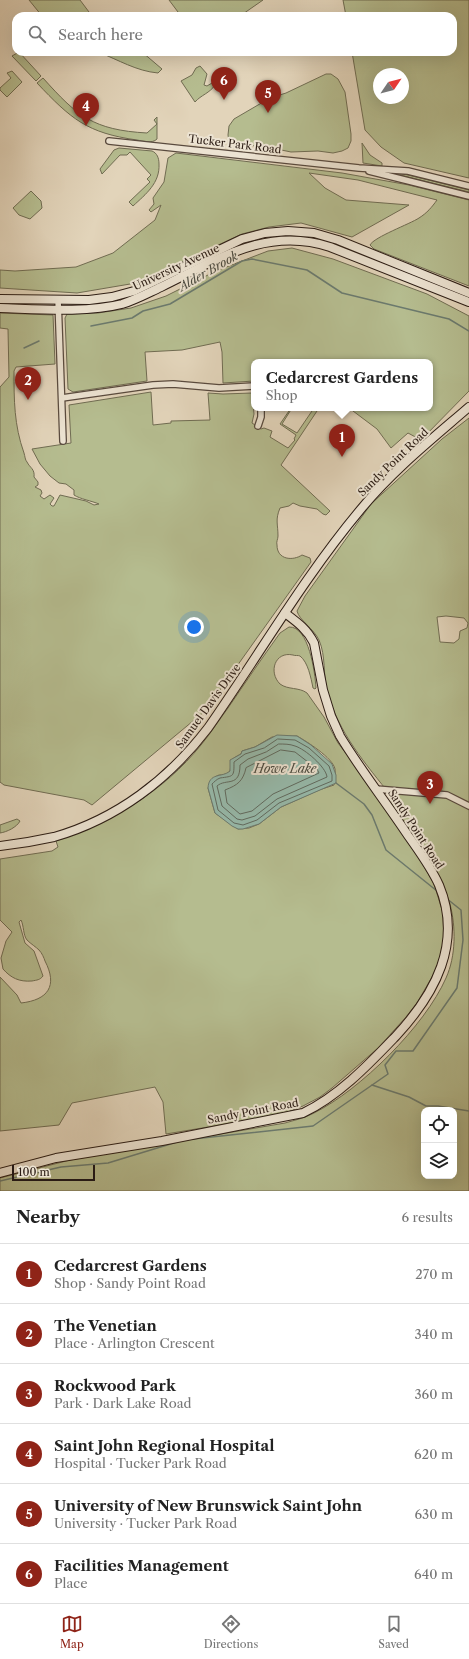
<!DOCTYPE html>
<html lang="en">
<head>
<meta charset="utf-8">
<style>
	:root { --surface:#fff; --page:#f6f6f6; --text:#222; --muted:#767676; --line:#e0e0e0; --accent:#8f2418 }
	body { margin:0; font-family:"Libre Caslon Text",serif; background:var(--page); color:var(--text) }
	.controls { position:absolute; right:12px; bottom:12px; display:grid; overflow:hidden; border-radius:8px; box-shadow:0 4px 16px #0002 }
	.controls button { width:36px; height:36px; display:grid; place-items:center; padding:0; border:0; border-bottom:1px solid var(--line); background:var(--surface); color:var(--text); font:20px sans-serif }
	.compass { position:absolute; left:373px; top:68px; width:36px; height:36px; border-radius:50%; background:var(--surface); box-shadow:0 4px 16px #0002; rotate:55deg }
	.scale { position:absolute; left:12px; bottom:10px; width:83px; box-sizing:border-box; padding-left:4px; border:2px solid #2b1c14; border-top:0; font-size:11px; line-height:14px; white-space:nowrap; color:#2b1c14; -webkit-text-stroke:3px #ece3d2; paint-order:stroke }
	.you { position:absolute; left:194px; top:627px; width:14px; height:14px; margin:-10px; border:3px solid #fff; border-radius:50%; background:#1a73e8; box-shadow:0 0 0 6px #1a73e833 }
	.badge { display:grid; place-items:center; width:26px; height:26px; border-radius:50%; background:var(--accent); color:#fff; font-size:13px; font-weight:700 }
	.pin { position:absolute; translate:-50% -33px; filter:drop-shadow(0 1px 2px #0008) }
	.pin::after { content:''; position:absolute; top:21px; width:14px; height:12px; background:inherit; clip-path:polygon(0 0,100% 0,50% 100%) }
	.popup { position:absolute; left:251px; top:359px; width:182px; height:52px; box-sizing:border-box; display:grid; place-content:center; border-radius:8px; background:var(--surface); filter:drop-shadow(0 1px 3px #0005); font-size:13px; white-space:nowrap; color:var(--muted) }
	.popup b { font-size:15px; color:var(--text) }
	.popup::after { content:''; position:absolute; left:50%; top:100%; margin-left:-8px; border:8px solid transparent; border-top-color:var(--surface) }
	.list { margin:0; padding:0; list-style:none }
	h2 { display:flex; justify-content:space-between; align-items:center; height:52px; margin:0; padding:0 16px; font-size:17px }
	h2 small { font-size:13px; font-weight:400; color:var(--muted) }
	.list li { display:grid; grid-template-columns:26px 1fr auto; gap:12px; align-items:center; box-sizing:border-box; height:60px; padding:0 16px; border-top:1px solid var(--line) }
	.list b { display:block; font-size:15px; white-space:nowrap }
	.list p { margin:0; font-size:13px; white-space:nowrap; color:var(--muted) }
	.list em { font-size:13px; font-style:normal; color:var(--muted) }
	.icon { flex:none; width:22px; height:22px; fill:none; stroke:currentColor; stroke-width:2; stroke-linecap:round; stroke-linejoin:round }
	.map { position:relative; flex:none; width:469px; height:1191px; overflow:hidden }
	.search { position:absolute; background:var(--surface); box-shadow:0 4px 16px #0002; left:12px; right:12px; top:12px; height:44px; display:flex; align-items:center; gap:10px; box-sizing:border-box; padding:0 14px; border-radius:12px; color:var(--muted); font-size:15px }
	.sheet { height:412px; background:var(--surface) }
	nav { display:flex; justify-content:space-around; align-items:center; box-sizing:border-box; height:56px; border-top:1px solid var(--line); background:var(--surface); font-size:11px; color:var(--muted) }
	nav a { display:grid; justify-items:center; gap:2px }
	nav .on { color:var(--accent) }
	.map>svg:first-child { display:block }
	.green { fill:#b5bc8f; stroke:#706c52; fill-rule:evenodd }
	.water { fill:#96b9aa; stroke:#6b7a6e }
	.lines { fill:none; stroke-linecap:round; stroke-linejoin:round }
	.shore { stroke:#606a5f; stroke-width:1 }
	.stream { stroke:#6b7a6e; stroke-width:1.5 }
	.street-casing { stroke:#594a3e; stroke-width:8 }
	.secondary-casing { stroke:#2b1c14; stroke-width:10 }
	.street { stroke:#ece3d2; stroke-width:5.5 }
	.secondary { stroke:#ece3d2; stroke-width:8 }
	.labels { text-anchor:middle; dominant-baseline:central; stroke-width:4; stroke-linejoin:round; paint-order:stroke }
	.street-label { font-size:11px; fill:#2b1c14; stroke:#ece3d2 }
	.water-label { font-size:12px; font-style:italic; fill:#4b4b41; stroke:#ece3d2 }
</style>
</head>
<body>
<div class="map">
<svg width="469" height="1191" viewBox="0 0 469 1191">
	<rect width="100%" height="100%" fill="#e2d4ba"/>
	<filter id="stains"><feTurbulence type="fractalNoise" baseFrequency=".005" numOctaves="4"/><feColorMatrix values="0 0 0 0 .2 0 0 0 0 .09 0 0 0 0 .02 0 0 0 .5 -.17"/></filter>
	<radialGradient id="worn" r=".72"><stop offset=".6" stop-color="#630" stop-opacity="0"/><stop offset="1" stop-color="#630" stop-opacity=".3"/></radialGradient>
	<!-- green -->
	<g class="green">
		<polygon points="29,0 80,0 89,12 93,16 42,16"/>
		<polygon points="169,0 263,0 240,16 181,16"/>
		<path d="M343,0H469V178L404,163L381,147L365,130L352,52H453V16H346ZM379,74H403V98H379Z"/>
		<polygon points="19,52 41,76 36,81 12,56"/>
		<path d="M98,52H142L162,69L158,73C136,71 119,60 98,52Z"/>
		<path d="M200,66L207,74L204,85L207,86L212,83L215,85C210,93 201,95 195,102L181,81L192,75L196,68Z"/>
		<polygon points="12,71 22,82 7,97 0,90 0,88 11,78 7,73"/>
		<polygon points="326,74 331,74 338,79 345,92 351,134 351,141 348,148 342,151 333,153 318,151 291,152 267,147 235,144 229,142 228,135 229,126 234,119 270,98 286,93"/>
		<path d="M43,78C77,116 93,130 147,133L157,124L154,120L157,117V139C152,144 143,141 137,140C87,133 71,119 37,83Z"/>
		<polygon points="362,143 370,155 382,163 382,166 363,163"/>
		<path d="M119,148L152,151C157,153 159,158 159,164C160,183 146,194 133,206L129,202L150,182L147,179L151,175L130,152L127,155H120L102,174L100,169L114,150Z"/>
		<path d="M176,153L342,173L409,185L469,200V286L374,249L370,245C374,237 410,224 419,218C427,213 432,207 437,200L358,180L309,173L325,188L346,200L409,205L352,237L301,223L269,227L242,234L136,283L77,293L0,288V270L15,271L76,267L113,253L155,220L161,205L151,212L149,210L154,204L153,198L164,182L168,158Z"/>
		<polygon points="395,173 408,175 469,190 469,192 396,174"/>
		<polygon points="31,191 41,201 42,208 30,219 19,215 13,208"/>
		<polygon points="292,248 333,259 427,294 469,316 469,391 421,440 408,433 391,448 377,429 349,408 430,408 430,362 254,362 254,381 223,383 222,352 220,342 182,350 145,352 147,381 73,392 68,389 65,318 67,314 98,313 131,308 166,296 216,271 268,251"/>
		<path d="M0,313L53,315L55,364L16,367L14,371C14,400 14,425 24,453C25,456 25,460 27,462C30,468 35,469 34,477L38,482V485L35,487L41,490L42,493L40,496L44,499L50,495L54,498L50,504L52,506H54L60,495L86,501L94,505L99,504C92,501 80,499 74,495V490L66,484L59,483L50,476L40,464L32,449L71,443L69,405L151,392L153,425L171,423V421L210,420L208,393L223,394L252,393L254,414L252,423L261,429L264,428L272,431L270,437L288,448L295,440L294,439L296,435L280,424L291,408H292L282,424L297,433L314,408H319L281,465L330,511L326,515L323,514L317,509L300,506L293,503L289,506L280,508C275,520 278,524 278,536C278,539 276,542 277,545C277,560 293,561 302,555L310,558L311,562L205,711L92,805L84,800L4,785L0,782V387L9,377L8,329L0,328Z"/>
		<path d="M469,418V1191H0V1178L70,1160L285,1123C295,1120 305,1118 314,1113C360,1090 425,1026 446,978C456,956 456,927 450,904C442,878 428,856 412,835C405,824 395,814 391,802L392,797C365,763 339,734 327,691C323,675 326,656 319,640C314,629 299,620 297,611L305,596L371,504L442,439ZM446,616L464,618L468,623L467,628L460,631L459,639L454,643L440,642L437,617ZM424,1110H454V1176H424Z"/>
		<path d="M289,627C309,626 315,673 316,688L315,689L313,688C311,678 308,662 300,656C298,655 295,656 293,655C275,651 268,672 280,684C288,690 299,687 307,693L324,717L338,743L354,764L419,858L434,884L443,913L444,943L436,970L417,1003L406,1017L378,1048L332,1088L320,1097L303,1106L280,1115L166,1134L163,1102L155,1087L72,1103L59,1125L0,1131V977L17,995L21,1003C48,1000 58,986 45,961C44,958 42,953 39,950C36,947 31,944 27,940C23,935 24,926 21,920L19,922L25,943L34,951L43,976C40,980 37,980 32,981C19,982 11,978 3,969L1,958L6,941L12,932L0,920V859L52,851L58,847L56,841C112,822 164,791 201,745C211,733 219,720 228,708C245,683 262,658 280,633ZM297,736C306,741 333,758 335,769C336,774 334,781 334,785L319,790L281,807L259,824L249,828L238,829L215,813L208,788C219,767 220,780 230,771C232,760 229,760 241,754L242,751L255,747L272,737Z"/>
		<path d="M17,819L20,821C17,827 7,832 0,833V825Z"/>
	</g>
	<!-- water -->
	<path class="water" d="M277,735L297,736L311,745L332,764L336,775V783L281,807L259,824L243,829H238L232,826L215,813L208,788C209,772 222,778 230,771V760L241,754L242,751L255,747Z"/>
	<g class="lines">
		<!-- shore -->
		<g class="shore">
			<path d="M278,739L295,740L309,748L329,766L332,775V781L279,803L257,820L243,825L234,823L218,810L212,784C214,782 217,779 220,778C234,776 234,777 234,762L245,754L264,748Z"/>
			<path d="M279,744C284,744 290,744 295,746C305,749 326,767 327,777L277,799L255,816L242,820L237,819L222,806L217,786C226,778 240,788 240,765L248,759L266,752Z"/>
			<path d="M281,750L295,752L317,769L319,773L273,794L252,811L240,814L227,803L225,790C238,785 243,781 246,768Z"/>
		</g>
		<!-- stream -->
		<g class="stream">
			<polyline points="91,326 132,318 143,311 170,304 242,261 252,259 307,270 342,293 449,319 469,331"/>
			<polyline points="24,348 39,341"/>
			<polyline points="336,783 364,804 372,815 386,850 437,891"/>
			<polyline points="372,1085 409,1097 426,1106 438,1106 469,1111"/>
			<polyline points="193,1139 313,1126 388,1074 385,1065 396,1051 413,1051 457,988 463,940 461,910 446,898"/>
			<polyline points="0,1181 61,1167 108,1163 177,1142"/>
		</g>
		<defs>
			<g id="street">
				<polyline points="109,141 359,168 408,171 469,186"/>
				<polyline points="369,171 469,196"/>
				<polyline points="58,299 63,441"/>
				<polyline points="62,398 153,385 173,384 219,388 254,386"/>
				<polyline points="258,426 261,417 261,408"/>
				<polyline points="376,789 447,795 469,806"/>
			</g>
			<g id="secondary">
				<polyline points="0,299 89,300 112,297 134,291 242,239 265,233 288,231 314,233 338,240 469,293"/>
				<path d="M0,308C36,309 87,313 122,304C135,300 148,293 161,287C217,260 266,226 330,247L469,302"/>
				<path d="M0,846C18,844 36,841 54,837C117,819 169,779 208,728C259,655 304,577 361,509C392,471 432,439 469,407"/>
				<path d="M0,1173L56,1158L162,1141L303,1113C339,1096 369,1064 396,1036C435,994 463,943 439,885C431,867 418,850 407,834C385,801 360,769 340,736L331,716L323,690L314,643C307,629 297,622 285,613"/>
			</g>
		</defs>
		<!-- street casing -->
		<use href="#street" class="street-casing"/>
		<!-- secondary casing -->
		<use href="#secondary" class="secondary-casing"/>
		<!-- street -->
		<use href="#street" class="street"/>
		<!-- secondary -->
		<use href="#secondary" class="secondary"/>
	</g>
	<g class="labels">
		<!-- street labels -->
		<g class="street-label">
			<text transform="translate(235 144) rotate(7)">Tucker Park Road</text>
			<text transform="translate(176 267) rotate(-25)">University Avenue</text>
			<text transform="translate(393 462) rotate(-44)">Sandy Point Road</text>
			<text transform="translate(208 706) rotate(-54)">Samuel Davis Drive</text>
			<text transform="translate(416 829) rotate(57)">Sandy Point Road</text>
			<text transform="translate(253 1111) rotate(-11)">Sandy Point Road</text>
		</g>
		<!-- water labels -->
		<g class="water-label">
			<text transform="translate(208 271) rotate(-30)">Alder Brook</text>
			<text x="285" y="768">Howe Lake</text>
		</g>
	</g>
	<rect width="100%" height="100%" filter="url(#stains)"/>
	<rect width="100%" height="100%" fill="url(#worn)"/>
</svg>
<div class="controls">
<button><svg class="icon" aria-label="locate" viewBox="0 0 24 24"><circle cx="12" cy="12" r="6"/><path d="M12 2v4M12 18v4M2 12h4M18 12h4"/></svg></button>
<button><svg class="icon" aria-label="layers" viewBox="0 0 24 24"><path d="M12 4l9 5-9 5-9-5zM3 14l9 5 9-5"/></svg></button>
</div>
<svg class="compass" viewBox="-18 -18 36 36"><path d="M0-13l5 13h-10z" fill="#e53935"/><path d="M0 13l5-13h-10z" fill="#767676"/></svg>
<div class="scale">100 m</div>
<div class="you"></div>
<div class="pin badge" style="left:342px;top:457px">1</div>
<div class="popup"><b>Cedarcrest Gardens</b>Shop</div>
<div class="pin badge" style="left:28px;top:400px">2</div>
<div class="pin badge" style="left:430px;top:804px">3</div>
<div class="pin badge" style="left:86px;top:126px">4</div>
<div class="pin badge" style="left:268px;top:113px">5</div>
<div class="pin badge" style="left:224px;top:100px">6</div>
<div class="search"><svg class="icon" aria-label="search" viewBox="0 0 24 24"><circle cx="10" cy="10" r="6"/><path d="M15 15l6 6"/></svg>Search here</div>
</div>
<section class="sheet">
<h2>Nearby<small>6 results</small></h2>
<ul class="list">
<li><span class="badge">1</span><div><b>Cedarcrest Gardens</b><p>Shop · Sandy Point Road</p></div><em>270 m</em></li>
<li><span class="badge">2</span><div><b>The Venetian</b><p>Place · Arlington Crescent</p></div><em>340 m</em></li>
<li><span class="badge">3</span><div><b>Rockwood Park</b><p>Park · Dark Lake Road</p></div><em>360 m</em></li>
<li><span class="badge">4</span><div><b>Saint John Regional Hospital</b><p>Hospital · Tucker Park Road</p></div><em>620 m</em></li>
<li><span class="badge">5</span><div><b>University of New Brunswick Saint John</b><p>University · Tucker Park Road</p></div><em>630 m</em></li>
<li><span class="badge">6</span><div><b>Facilities Management</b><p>Place</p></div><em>640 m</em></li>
</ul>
</section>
<nav>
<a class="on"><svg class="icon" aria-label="map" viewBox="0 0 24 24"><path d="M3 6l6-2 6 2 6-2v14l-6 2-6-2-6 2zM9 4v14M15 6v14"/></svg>Map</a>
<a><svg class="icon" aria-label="directions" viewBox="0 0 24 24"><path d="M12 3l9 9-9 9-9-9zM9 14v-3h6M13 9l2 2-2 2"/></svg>Directions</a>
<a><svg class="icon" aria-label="saved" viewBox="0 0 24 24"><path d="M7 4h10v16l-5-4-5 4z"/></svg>Saved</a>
</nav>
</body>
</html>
